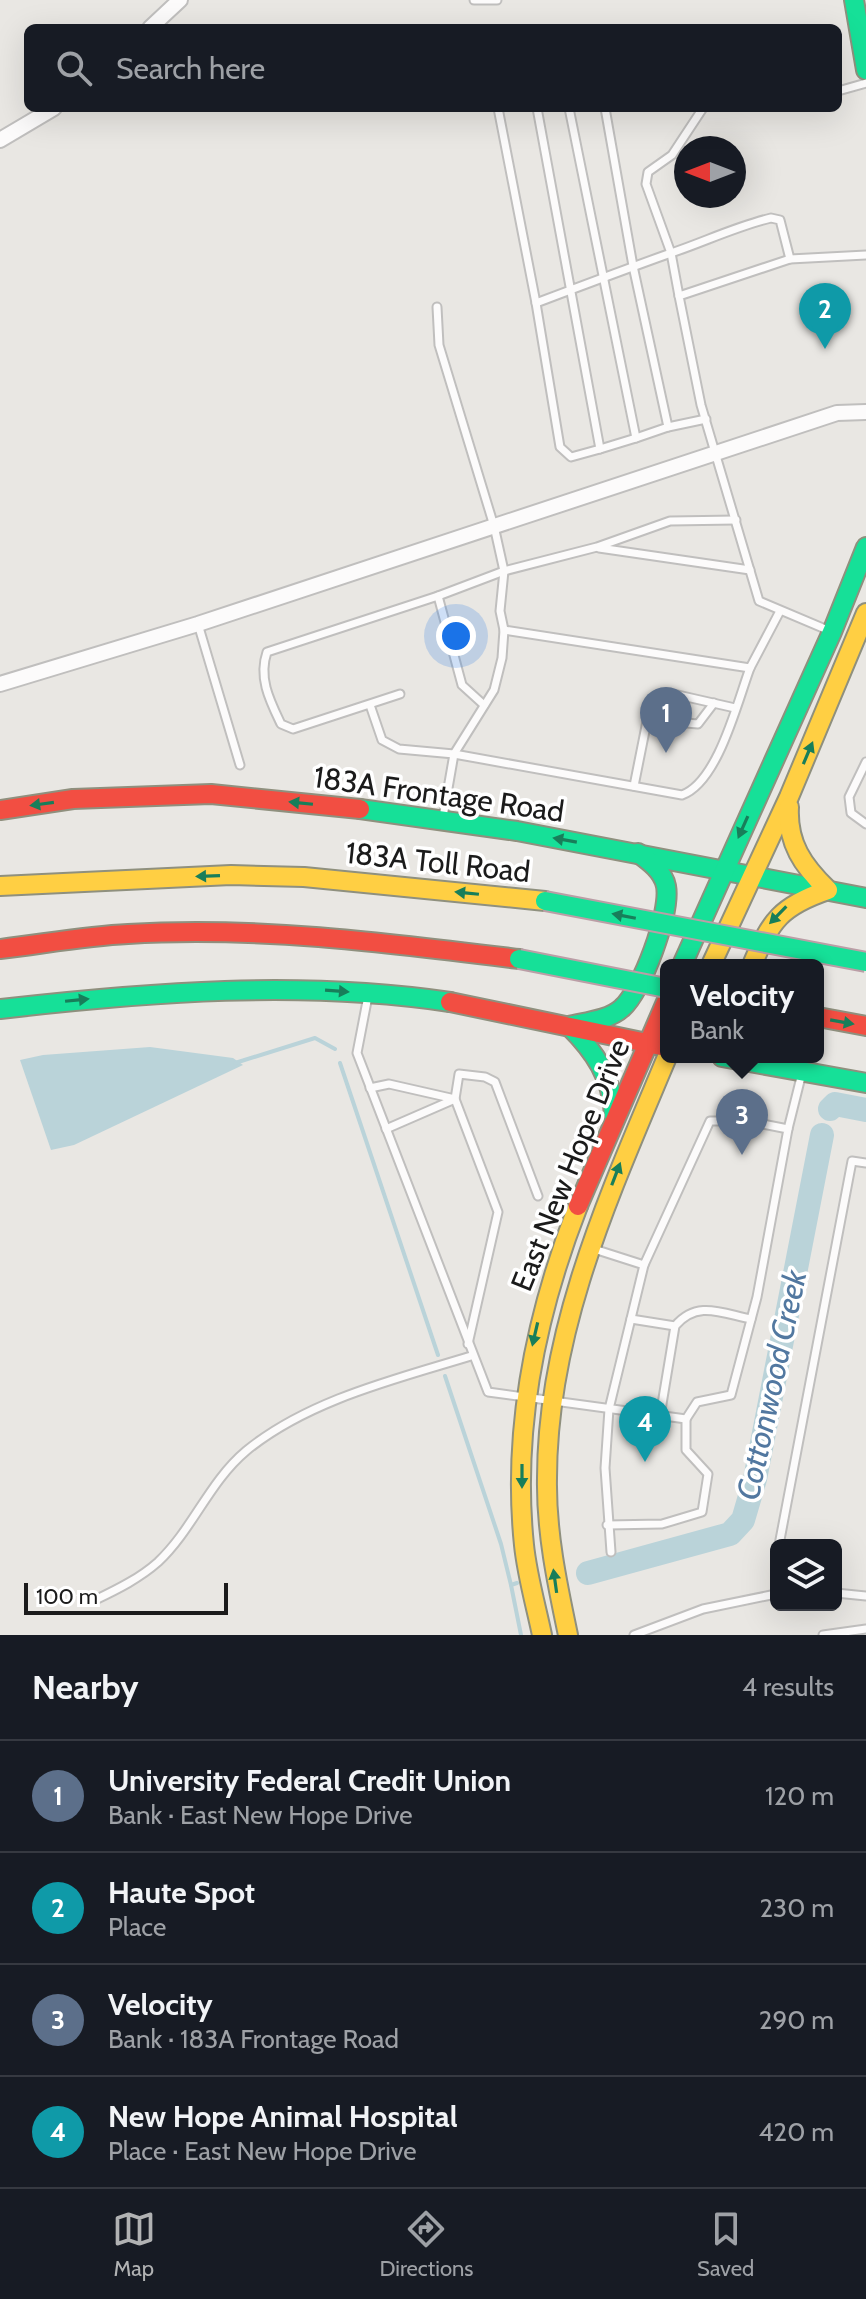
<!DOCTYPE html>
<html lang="en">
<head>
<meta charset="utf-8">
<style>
	:root { --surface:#171b24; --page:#242831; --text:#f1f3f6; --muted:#9ea1a6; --line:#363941; --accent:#b1b2b3 }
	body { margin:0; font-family:Cabin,sans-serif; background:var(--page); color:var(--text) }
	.controls { position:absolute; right:24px; bottom:24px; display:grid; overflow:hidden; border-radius:12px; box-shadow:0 8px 32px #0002 }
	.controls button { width:72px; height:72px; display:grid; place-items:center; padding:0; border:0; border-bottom:2px solid var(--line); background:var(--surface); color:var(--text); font:40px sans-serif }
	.compass { position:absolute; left:674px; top:136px; width:72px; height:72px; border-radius:50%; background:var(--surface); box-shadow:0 8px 32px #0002; rotate:270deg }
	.scale { position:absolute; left:24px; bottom:20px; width:204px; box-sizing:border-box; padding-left:8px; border:4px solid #1b1b1b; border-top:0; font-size:22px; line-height:28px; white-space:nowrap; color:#1b1b1b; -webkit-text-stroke:6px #fff; paint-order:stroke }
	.you { position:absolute; left:456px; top:636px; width:28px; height:28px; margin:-20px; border:6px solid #fff; border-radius:50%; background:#1a73e8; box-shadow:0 0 0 12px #1a73e833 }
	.badge { display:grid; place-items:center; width:52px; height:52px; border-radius:50%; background:var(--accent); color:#fff; font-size:26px; font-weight:700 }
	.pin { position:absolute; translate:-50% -66px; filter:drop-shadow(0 2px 4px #0008) }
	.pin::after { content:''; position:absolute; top:42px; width:28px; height:24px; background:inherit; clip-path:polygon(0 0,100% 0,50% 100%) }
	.popup { position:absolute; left:660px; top:959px; width:164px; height:104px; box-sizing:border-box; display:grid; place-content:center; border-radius:12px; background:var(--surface); filter:drop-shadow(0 2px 6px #0005); font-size:26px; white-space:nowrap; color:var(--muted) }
	.popup b { font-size:30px; color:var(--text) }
	.popup::after { content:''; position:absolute; left:50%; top:100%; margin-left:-16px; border:16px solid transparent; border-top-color:var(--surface) }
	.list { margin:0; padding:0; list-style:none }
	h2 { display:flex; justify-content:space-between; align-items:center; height:104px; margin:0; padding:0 32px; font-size:34px }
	h2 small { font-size:26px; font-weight:400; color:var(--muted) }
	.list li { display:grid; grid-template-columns:52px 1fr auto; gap:24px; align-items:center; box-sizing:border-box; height:112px; padding:0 32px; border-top:2px solid var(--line) }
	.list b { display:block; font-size:30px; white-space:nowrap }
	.list p { margin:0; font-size:26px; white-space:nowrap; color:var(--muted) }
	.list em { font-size:26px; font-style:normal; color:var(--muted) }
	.icon { flex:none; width:44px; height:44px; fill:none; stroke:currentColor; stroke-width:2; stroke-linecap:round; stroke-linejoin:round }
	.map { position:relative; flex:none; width:866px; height:1635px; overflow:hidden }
	.search { position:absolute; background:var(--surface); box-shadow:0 8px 32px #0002; left:24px; right:24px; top:24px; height:88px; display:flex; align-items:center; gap:20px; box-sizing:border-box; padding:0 28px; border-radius:12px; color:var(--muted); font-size:30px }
	.sheet { height:552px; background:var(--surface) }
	nav { display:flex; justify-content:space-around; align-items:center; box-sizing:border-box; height:112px; border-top:2px solid var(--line); background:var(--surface); font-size:22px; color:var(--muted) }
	nav a { display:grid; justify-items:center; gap:4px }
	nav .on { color:var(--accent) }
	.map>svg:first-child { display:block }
	.water { fill:#bad3d9 }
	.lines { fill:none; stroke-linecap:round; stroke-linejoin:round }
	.stream { stroke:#bad3d9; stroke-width:4 }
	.river { stroke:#bad3d9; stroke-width:24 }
	.lane-casing { stroke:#c0bfbe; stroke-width:11 }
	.street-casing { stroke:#c0bfbe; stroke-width:18 }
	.fast-casing { stroke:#8f907e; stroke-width:22 }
	.slow-casing { stroke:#8f907e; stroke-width:22 }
	.jam-casing { stroke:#8f907e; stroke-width:22 }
	.lane { stroke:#fcfbfb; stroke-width:7 }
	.street { stroke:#fcfbfb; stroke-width:14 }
	.fast { stroke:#16e098; stroke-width:18 }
	.slow { stroke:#ffcf43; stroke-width:18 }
	.jam { stroke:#f24e42; stroke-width:18 }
	.fast-bridge-casing { stroke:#bb9ea6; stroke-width:22; stroke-linecap:butt }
	.fast-bridge { stroke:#16e098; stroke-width:18 }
	.oneway { fill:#187e5a }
	.labels { text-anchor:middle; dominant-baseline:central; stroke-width:7; stroke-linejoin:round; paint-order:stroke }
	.street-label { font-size:30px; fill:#1b1b1b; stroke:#fff }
	.water-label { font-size:32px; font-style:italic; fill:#5278a0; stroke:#fff }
</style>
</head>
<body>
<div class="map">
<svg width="866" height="1635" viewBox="0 0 866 1635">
	<rect width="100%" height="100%" fill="#e9e7e3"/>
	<!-- water -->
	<polygon class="water" points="150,1047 233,1058 243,1065 74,1145 51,1150 20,1060 43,1055"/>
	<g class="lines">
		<!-- stream -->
		<g class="stream">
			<polyline points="235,1063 315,1038 335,1049"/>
			<polyline points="340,1063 438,1355"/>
			<polyline points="445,1376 501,1544 511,1585"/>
			<polyline points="517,1583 511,1585 521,1635"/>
		</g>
		<!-- river -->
		<g class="river">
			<polyline points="830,1109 835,1104 866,1110"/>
			<polyline points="588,1573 730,1534 743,1520 755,1479 822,1135"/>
		</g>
		<defs>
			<g id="lane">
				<polyline points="474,0 497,0"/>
				<polyline points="838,91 866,83"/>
				<polyline points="498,108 536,303"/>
				<path d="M537,108L600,449L571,457L560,447L536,303C581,286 626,269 671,253C704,242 737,226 771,218L780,220L790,259"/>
				<polyline points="569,108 636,438 600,449"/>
				<polyline points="605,108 633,266 668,427 636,438"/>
				<polyline points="679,296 671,253 646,184 648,172 672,155 703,108"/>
				<polyline points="437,307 439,345 494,526 504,571 500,611 504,630 502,658 494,690 454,754 443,817"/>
				<polyline points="668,427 706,419"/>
				<polyline points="599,548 750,570"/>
				<polyline points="438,596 504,571 597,547 670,521 736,520"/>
				<polyline points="198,624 240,765"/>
				<polyline points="504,630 750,668 780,611"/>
				<polyline points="830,631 759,601 701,405 679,296 790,259 866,255"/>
				<path d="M400,694L293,729L281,724C270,701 258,678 267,652L438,596L462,685L484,705"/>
				<path d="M370,705L382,740L399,749L454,754L682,795C718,782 737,703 750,668"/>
				<polyline points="648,717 661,719"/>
				<polyline points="674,722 698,724 714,703"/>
				<polyline points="866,762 849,797 851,813 866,824"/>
				<polyline points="634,786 650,706 660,695 678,695 735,708"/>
				<polyline points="368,996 357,1053 488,1392 686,1419 697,1402 731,1395 757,1297 788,1129 747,1121 710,1121 644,1265 594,1249"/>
				<polyline points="370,1088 389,1084 455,1099 498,1212 468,1344"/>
				<polyline points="386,1129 455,1099 459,1074 485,1077 495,1082 538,1196"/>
				<polyline points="788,1129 802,1073"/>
				<polyline points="631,1319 675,1326"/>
				<path d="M660,1416L675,1326C697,1300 721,1313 751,1319"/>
				<polyline points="607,1525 662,1524 702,1512 708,1474 686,1450 686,1419"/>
				<polyline points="779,1545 852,1161 866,1163"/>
				<polyline points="611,1552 605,1468 609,1409 644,1265"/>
				<polyline points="836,1593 866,1596"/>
				<path d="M95,1600C118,1589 140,1578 158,1562C193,1529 209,1482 246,1451C308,1400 396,1379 471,1356"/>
				<polyline points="634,1635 703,1609 776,1594"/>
				<polyline points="823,1635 866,1629"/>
			</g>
			<g id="street">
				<polyline points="150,28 180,0"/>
				<polyline points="0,140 54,108"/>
				<polyline points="0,684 198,624 837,413 866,412"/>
			</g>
			<g id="fast">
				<polyline points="854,0 866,70"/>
				<polyline points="360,809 517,831 866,898"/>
				<polyline points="682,965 832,632 866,547"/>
				<path d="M0,1009C150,992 300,980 450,1002"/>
				<polyline points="722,1057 866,1083"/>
				<path d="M614,1115C612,1077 595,1052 569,1026C586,1022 609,1020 622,1008C642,991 671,912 666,886C663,871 649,861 638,853"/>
			</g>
			<g id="slow">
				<polyline points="0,886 231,875 304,877 545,901"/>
				<polyline points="711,965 789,797 866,613"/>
				<path d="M752,965C771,920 781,906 828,890C803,866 787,843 789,807"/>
				<path d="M542,1635C536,1606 527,1575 524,1545C512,1429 536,1314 578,1206"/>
				<path d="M568,1635C557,1583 546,1531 547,1478C547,1329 611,1191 667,1057"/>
			</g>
			<g id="jam">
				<polyline points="0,810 73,799 211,794 360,809"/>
				<path d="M0,949C43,944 85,936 128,934C258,926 390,943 519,959"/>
				<polyline points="450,1002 666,1047"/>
				<polyline points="818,1017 866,1026"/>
				<polyline points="578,1206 666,1002"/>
			</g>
		</defs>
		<!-- lane casing -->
		<use href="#lane" class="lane-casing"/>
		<!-- street casing -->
		<use href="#street" class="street-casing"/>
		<!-- fast casing -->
		<use href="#fast" class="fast-casing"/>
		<!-- slow casing -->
		<use href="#slow" class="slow-casing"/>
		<!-- jam casing -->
		<use href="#jam" class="jam-casing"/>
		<!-- lane -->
		<use href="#lane" class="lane"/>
		<!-- street -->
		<use href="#street" class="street"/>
		<!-- fast -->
		<use href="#fast" class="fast"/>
		<!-- slow -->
		<use href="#slow" class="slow"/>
		<!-- jam -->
		<use href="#jam" class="jam"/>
		<defs>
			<g id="fast-bridge">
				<polyline points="545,901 866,962"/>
				<polyline points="519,959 666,988"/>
			</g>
		</defs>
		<!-- fast-bridge casing -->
		<use href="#fast-bridge" class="fast-bridge-casing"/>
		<!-- fast-bridge -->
		<use href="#fast-bridge" class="fast-bridge"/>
	</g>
	<!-- one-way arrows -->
	<defs><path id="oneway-solid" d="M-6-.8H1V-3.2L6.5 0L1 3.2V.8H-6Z" transform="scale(2)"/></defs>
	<g class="oneway">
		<use href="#oneway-solid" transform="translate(808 753) rotate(-67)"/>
		<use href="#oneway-solid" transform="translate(301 803) rotate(-174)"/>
		<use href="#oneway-solid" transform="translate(42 804) rotate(172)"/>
		<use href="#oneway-solid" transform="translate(743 827) rotate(114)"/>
		<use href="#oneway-solid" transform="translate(565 840) rotate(-170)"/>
		<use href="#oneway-solid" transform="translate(208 876) rotate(178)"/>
		<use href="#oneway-solid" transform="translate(467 893) rotate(-174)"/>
		<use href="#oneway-solid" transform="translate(778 915) rotate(134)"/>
		<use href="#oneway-solid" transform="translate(624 916) rotate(-169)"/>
		<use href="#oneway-solid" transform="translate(337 991) rotate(4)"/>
		<use href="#oneway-solid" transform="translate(77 1000) rotate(-6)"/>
		<use href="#oneway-solid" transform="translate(842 1022) rotate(10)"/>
		<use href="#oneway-solid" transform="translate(616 1174) rotate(-69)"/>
		<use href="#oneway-solid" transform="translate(535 1334) rotate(103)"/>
		<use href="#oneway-solid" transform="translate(522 1476) rotate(90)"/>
		<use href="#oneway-solid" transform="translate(555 1581) rotate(-98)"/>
	</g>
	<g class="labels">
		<!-- street labels -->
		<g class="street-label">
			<text transform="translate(439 794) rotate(8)">183A Frontage Road</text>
			<text transform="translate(438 862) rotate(6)">183A Toll Road</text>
			<text transform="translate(570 1165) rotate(-68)">East New Hope Drive</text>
		</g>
		<!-- water labels -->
		<g class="water-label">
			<text transform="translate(771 1385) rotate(-78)">Cottonwood Creek</text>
		</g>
	</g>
</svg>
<div class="controls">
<button><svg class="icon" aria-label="layers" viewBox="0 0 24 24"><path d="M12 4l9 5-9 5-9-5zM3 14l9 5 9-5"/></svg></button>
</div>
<svg class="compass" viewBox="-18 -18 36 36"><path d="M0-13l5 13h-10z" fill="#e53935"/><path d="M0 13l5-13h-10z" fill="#9ea1a6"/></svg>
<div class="scale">100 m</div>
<div class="you"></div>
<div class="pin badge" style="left:666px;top:753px;background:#5c6f8a">1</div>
<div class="pin badge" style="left:825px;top:349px;background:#0f9aa8">2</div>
<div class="pin badge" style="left:742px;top:1155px;background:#5c6f8a">3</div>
<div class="popup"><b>Velocity</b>Bank</div>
<div class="pin badge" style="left:645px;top:1462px;background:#0f9aa8">4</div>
<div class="search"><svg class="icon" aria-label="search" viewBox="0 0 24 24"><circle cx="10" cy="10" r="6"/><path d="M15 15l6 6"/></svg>Search here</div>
</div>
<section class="sheet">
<h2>Nearby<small>4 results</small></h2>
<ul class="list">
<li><span class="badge" style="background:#5c6f8a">1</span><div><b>University Federal Credit Union</b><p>Bank · East New Hope Drive</p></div><em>120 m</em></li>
<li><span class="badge" style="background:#0f9aa8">2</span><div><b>Haute Spot</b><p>Place</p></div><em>230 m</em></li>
<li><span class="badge" style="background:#5c6f8a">3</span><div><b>Velocity</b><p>Bank · 183A Frontage Road</p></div><em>290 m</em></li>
<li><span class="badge" style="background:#0f9aa8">4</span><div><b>New Hope Animal Hospital</b><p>Place · East New Hope Drive</p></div><em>420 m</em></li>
</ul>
</section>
<nav>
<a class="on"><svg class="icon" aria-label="map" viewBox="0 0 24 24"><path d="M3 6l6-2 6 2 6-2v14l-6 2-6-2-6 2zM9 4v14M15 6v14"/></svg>Map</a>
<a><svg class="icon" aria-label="directions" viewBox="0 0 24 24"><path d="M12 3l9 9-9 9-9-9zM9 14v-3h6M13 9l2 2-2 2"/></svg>Directions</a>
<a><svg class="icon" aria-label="saved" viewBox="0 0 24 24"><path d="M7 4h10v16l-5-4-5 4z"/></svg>Saved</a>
</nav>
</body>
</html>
